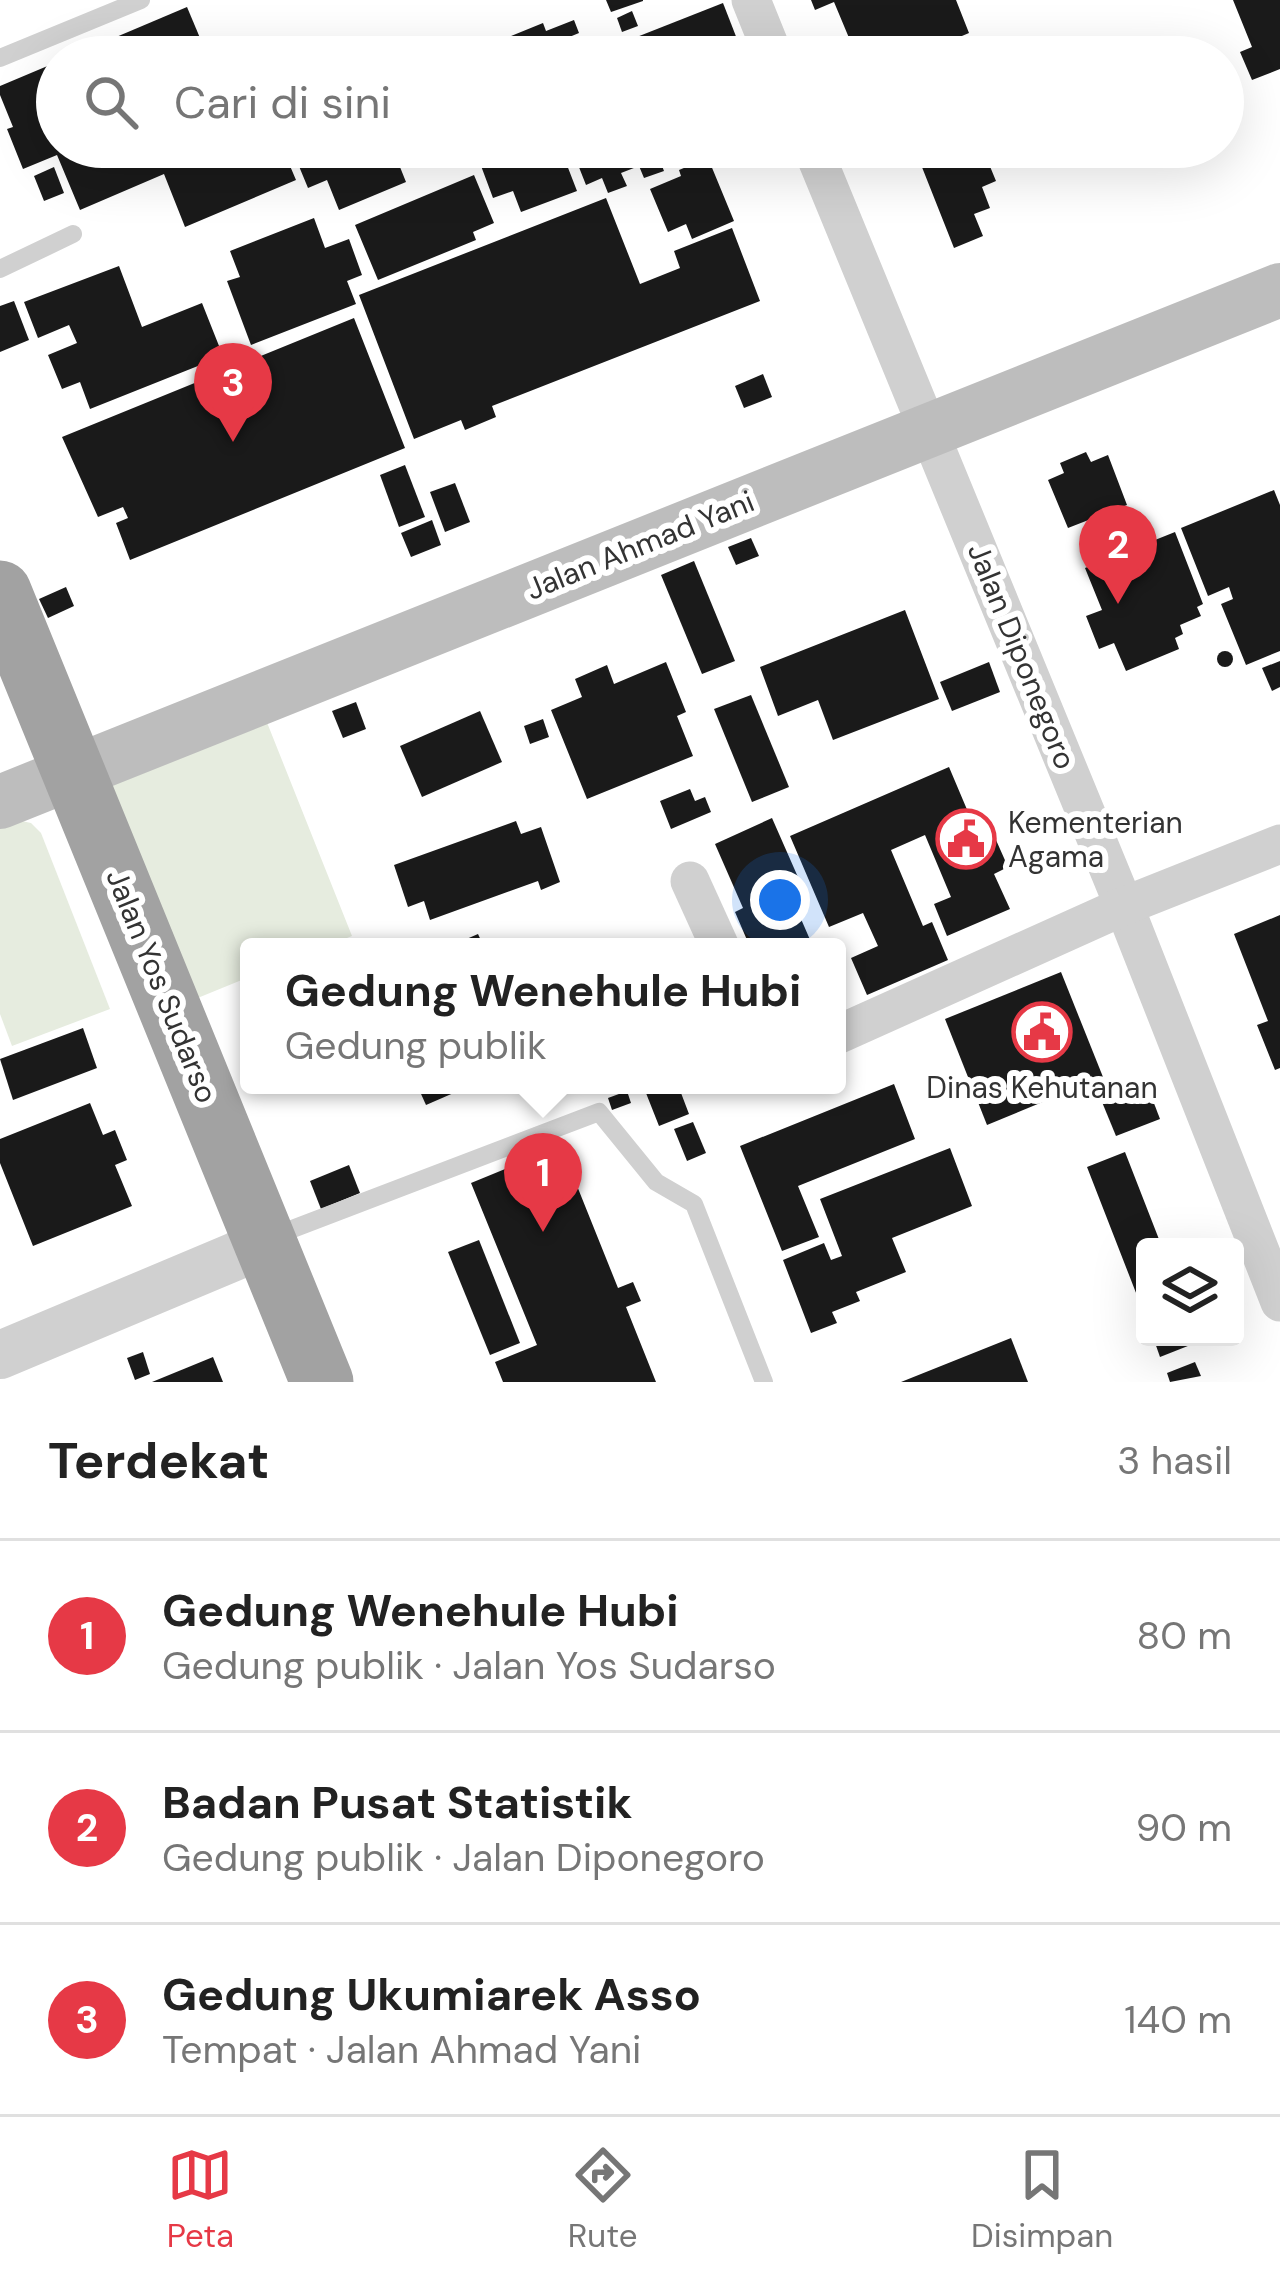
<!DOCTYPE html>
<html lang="id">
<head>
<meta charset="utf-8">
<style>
	:root { --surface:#fff; --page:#f2f2f2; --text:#222; --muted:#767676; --line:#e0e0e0; --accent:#e63946 }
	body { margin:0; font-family:"DM Sans",sans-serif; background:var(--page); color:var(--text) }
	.controls { position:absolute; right:36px; bottom:36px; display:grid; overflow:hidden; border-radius:12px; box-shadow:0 12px 48px #0002 }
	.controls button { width:108px; height:108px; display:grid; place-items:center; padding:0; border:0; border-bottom:3px solid var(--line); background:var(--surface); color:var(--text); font:60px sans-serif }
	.you { position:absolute; left:780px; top:900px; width:42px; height:42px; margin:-30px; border:9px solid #fff; border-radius:50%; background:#1a73e8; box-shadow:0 0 0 18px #1a73e833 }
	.badge { display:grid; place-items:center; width:78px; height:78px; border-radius:50%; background:var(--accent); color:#fff; font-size:39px; font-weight:700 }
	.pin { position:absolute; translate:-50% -99px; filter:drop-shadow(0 3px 6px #0008) }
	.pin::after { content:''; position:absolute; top:63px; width:42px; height:36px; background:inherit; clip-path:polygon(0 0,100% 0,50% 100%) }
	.popup { position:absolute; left:240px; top:938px; width:606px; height:156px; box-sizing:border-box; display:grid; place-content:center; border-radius:12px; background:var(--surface); filter:drop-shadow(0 3px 9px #0005); font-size:39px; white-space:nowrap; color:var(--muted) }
	.popup b { font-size:45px; color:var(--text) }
	.popup::after { content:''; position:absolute; left:50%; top:100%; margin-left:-24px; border:24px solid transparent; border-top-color:var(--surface) }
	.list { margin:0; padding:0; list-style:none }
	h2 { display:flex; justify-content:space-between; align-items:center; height:156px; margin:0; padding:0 48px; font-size:51px }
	h2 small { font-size:39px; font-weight:400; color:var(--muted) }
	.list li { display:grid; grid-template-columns:78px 1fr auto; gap:36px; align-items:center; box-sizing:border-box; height:192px; padding:0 48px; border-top:3px solid var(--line) }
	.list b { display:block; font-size:45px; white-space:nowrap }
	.list p { margin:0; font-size:39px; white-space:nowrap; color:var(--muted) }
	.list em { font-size:39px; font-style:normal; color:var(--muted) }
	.icon { flex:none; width:66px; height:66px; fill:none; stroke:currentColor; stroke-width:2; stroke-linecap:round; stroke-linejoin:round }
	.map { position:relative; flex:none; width:1280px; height:1382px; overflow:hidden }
	.search { position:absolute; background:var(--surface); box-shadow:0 12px 48px #0002; left:36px; right:36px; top:36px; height:132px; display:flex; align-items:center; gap:30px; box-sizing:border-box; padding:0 42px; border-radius:66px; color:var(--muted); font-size:45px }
	.sheet { height:732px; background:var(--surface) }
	nav { display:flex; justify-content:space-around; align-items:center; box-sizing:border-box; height:168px; border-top:3px solid var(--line); background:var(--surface); font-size:33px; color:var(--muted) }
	nav a { display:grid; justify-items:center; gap:6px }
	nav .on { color:var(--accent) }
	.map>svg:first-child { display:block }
	.green { fill:#e6ecdf }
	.building { fill:#1a1a1a }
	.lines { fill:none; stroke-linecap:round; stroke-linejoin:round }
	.service { stroke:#d0d0d0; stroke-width:18 }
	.minor { stroke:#d0d0d0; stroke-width:39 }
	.tertiary { stroke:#d0d0d0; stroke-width:48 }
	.secondary { stroke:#bdbdbd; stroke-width:54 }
	.trunk { stroke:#a2a2a2; stroke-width:63 }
	.labels { text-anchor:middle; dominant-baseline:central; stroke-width:12; stroke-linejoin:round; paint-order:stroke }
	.street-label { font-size:30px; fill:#333; stroke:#fff }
	.poi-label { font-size:30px; fill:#333; stroke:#fff; text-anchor:start }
</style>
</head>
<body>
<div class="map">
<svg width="1280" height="1382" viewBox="0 0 1280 1382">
	<rect width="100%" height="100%" fill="#fff"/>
	<!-- green -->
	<g class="green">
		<polygon points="266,720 352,936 324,947 249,947 249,977 183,1004 108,784"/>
		<polygon points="17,820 31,823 41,833 110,1009 12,1046 0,1014 0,821"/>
	</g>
	<!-- building -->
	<g class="building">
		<polygon points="606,0 643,0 643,1 611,12"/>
		<polygon points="811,0 956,0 969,33 924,52 926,57 857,57 834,2 815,10"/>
		<polygon points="1233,0 1280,0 1280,69 1252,80 1240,52 1252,47"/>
		<polygon points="723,3 744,57 586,57"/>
		<polygon points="187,7 208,57 69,57"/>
		<polygon points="632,11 638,26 622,32 617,18"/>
		<polygon points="574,20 579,33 521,57 459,57 543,23 546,31"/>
		<polygon points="57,62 57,147 282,147 296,180 185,227 164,174 80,210 57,155 23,169 7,129 13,127 0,95 0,86"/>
		<polygon points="324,147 474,147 432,164 426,150 398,162 406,182 339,210 327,180 308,188 296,159"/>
		<polygon points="474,147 520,147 525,160 560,147 577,191 521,212 513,191 493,198"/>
		<polygon points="571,147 711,147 672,162 669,154 659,158 664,171 644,178 639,166 621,173 627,186 608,193 602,178 586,185"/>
		<polygon points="914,147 982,147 996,181 982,187 990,208 974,214 983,236 954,248"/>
		<polygon points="1125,147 1156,147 1158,153 1132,165"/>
		<polygon points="708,158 734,221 692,239 686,224 668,232 650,189 681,176 679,170"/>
		<polygon points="54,167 64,193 44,201 34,176"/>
		<polygon points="474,175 494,223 473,232 476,240 378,280 355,225"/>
		<polygon points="606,198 640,284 680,268 674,251 732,228 760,301 492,406 496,417 465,430 461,420 414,439 359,295"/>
		<polygon points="314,218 325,248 349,239 362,275 347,281 356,304 251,345 227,281 240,277 230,251"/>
		<polygon points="119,266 142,327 202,303 223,356 90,409 80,382 62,389 48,355 77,343 69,325 38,338 24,302"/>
		<polygon points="14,301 29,340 0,352 0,306"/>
		<polygon points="354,318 405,448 130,560 116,523 128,518 123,507 98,517 62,437"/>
		<polygon points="763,374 772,397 744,408 735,386"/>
		<polygon points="1086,452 1091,462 1108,455 1127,505 1068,528 1048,480 1064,473 1060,463"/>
		<polygon points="405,465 425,517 399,527 380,475"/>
		<polygon points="455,483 470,522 445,532 430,492"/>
		<polygon points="1274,490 1280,505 1280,651 1246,665 1221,604 1233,599 1229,587 1208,596 1181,528"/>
		<polygon points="432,520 441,545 411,557 401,533"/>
		<polygon points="1175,532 1203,604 1197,607 1201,616 1180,625 1183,634 1175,638 1179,649 1126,671 1114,643 1099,649 1086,616 1102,610 1085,568"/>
		<polygon points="751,538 759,556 736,565 728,547"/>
		<polygon points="694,561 735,661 702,674 661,575"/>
		<polygon points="66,587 74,606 48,618 39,599"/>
		<polygon points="905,610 939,699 833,740 818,700 778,716 760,667"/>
		<circle cx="1225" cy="659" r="8"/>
		<polygon points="1280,661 1280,687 1272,691 1262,668"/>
		<polygon points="666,662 686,712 677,716 693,756 587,799 551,710 582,697 575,679 607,665 614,684"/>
		<polygon points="989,662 1000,692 952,711 940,682"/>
		<polygon points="751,695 789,787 752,802 714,709"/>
		<polygon points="356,702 366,729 343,738 332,711"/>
		<polygon points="480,711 502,762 422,797 400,746"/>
		<polygon points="543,719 549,737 530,744 524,726"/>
		<polygon points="949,767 982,845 996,840 1008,867 994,874 1010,909 947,936 934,904 951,897 925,835 891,850 923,926 932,922 948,960 867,995 851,958 878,946 863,913 829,927 790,836"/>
		<polygon points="690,789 695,801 705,797 711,812 671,829 660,801"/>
		<polygon points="772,818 801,884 788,889 811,942 800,947 750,947 735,912 743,908 715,844"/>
		<polygon points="516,821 521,834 541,827 560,882 541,890 538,881 430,920 424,901 408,907 394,865"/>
		<polygon points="1280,915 1280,1068 1275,1070 1257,1025 1268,1021 1234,934"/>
		<polygon points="478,934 484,947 448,947"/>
		<polygon points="1061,972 1103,1077 987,1125 945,1019"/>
		<polygon points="83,1028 97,1068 13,1100 0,1059"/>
		<polygon points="894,1084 915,1139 798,1186 819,1237 782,1251 740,1146"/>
		<polygon points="417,1085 472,1085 426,1105"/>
		<polygon points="630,1085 678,1085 689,1114 659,1126 644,1088 633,1092"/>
		<polygon points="1147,1085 1160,1119 1116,1136 1102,1102"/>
		<polygon points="627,1091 631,1103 612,1110 608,1098"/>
		<polygon points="90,1103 103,1135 115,1130 127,1160 115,1165 132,1206 33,1246 0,1163 0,1139"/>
		<polygon points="693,1122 706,1153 687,1161 674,1129"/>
		<polygon points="561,1146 618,1288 633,1282 641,1301 626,1307 656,1382 503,1382 495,1362 537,1345 471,1183"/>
		<polygon points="950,1148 972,1206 892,1238 906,1272 856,1292 860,1301 832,1312 837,1323 811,1333 783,1260 824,1243 831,1260 842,1256 820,1199"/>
		<polygon points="1125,1152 1162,1247 1145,1247 1145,1316 1087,1167"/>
		<polygon points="349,1165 360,1193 321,1209 310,1181"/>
		<polygon points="479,1240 520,1343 490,1355 448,1252"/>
		<polygon points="1153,1337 1196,1337 1198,1342 1160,1357"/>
		<polygon points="1011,1338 1028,1382 901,1382"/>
		<polygon points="143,1352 150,1374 135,1380 127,1358"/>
		<polygon points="213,1357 223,1382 152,1382"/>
		<polygon points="1195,1362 1201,1376 1170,1382 1167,1373"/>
	</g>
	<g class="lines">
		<!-- service -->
		<g class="service">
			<polyline points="0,58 141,0"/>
			<polyline points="0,269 73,234"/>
			<polyline points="274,1236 599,1112 656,1182 694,1204 764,1382"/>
		</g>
		<!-- minor -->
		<g class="minor">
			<polyline points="751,0 774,57"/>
			<polyline points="812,147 1124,906 1280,1302"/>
			<polyline points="690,881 720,947"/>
			<polyline points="837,1035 1124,906 1280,844"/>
		</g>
		<!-- tertiary -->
		<polyline class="tertiary" points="0,1355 236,1256 265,1239"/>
		<!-- secondary -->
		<polyline class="secondary" points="0,802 1280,290"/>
		<!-- trunk -->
		<polyline class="trunk" points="0,592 322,1382"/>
	</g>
	<!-- icons -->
	<defs>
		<symbol id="civic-ring" viewBox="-11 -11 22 22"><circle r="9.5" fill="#fff" stroke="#e63946" stroke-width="1.5"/><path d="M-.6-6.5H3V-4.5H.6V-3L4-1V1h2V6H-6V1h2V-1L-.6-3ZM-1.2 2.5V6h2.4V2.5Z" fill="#e63946"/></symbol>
	</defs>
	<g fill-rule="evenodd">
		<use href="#civic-ring" x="933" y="806" width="66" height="66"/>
		<use href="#civic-ring" x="1009" y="999" width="66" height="66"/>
	</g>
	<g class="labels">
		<!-- street labels -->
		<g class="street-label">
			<text transform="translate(640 545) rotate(-22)">Jalan Ahmad Yani</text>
			<text transform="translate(1022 656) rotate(68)">Jalan Diponegoro</text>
			<text transform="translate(162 986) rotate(68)">Jalan Yos Sudarso</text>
		</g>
		<!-- poi labels -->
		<g class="poi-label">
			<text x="1008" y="822">Kementerian<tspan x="1008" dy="34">Agama</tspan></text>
			<text x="1042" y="1087" text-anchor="middle">Dinas Kehutanan</text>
		</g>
	</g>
</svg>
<div class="controls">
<button><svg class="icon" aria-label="layers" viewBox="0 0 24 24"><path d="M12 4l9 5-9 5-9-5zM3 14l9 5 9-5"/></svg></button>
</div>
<div class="you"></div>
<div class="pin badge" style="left:543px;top:1232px">1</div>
<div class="popup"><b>Gedung Wenehule Hubi</b>Gedung publik</div>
<div class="pin badge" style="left:1118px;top:604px">2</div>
<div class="pin badge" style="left:233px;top:442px">3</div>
<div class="search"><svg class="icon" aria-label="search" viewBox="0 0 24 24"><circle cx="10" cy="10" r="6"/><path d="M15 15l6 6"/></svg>Cari di sini</div>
</div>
<section class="sheet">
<h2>Terdekat<small>3 hasil</small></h2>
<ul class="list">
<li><span class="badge">1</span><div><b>Gedung Wenehule Hubi</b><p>Gedung publik · Jalan Yos Sudarso</p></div><em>80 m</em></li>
<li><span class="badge">2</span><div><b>Badan Pusat Statistik</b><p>Gedung publik · Jalan Diponegoro</p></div><em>90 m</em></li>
<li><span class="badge">3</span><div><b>Gedung Ukumiarek Asso</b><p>Tempat · Jalan Ahmad Yani</p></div><em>140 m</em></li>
</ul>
</section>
<nav>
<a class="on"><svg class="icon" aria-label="map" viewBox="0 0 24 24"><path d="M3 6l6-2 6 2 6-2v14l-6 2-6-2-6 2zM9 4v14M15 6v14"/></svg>Peta</a>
<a><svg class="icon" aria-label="directions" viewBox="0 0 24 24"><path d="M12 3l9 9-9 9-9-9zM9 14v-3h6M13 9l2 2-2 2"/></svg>Rute</a>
<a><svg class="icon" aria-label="saved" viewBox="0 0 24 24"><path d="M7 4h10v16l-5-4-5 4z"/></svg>Disimpan</a>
</nav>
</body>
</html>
